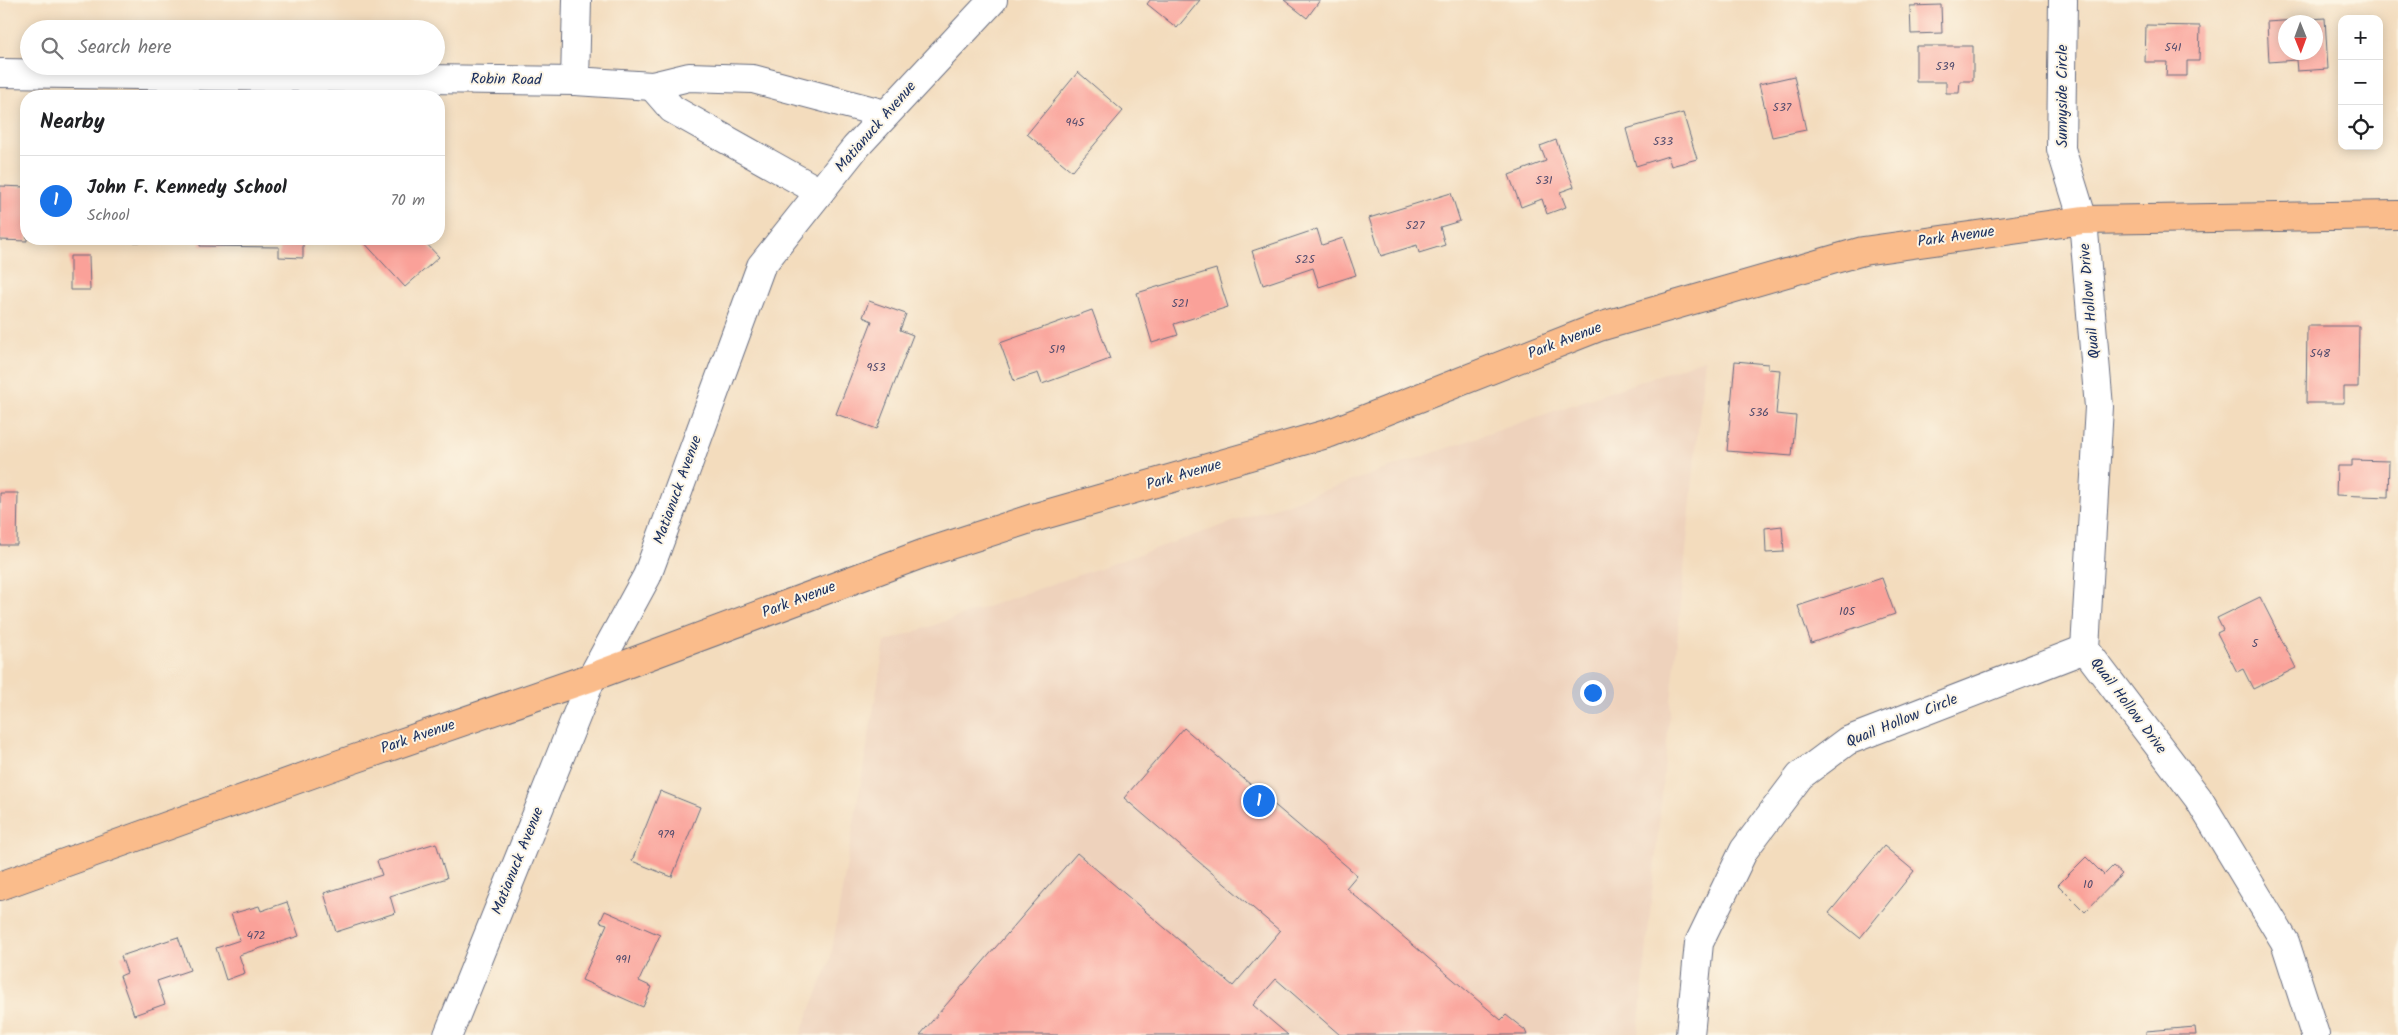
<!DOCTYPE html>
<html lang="en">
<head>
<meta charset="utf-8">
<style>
	:root { --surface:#fff; --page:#f6f6f6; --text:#202124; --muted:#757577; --line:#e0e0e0; --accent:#1a73e8 }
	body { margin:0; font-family:Kalam,sans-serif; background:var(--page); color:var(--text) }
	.controls { position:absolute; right:15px; top:15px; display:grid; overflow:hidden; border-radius:10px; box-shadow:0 2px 12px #0003 }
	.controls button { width:45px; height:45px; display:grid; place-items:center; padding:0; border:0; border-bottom:1px solid var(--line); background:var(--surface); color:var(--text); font:25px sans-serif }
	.compass { position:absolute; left:2278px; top:15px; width:45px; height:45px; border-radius:50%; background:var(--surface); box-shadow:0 2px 12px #0003; rotate:179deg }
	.you { position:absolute; left:1592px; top:692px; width:18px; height:18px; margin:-12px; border:4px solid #fff; border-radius:50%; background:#1a73e8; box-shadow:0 0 0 8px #1a73e833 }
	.badge { display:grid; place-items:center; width:32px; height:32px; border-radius:50%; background:var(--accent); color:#fff; font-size:16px; font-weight:700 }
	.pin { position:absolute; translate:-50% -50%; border:2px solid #fff; box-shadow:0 1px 5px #0006 }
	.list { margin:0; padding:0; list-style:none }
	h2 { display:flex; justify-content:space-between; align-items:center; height:65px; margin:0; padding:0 20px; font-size:21px }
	h2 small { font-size:16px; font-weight:400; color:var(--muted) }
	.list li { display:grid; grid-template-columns:32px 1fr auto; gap:15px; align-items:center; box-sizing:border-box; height:90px; padding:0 20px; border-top:1px solid var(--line) }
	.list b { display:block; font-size:19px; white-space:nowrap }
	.list p { margin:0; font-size:16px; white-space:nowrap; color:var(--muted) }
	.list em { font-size:16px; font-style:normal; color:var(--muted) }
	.icon { flex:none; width:28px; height:28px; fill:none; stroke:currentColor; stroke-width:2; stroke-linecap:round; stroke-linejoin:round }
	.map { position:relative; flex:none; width:2398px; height:1035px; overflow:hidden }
	.search { position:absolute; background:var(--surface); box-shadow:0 2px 12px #0003; left:20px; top:20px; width:425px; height:55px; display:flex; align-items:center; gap:12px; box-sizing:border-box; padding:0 18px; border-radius:28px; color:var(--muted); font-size:19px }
	.panel { position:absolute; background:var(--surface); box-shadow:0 2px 12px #0003; left:20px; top:90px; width:425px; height:155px; border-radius:20px }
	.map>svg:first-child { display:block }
	.built { fill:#eed2bc }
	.building { fill:#faa199; fill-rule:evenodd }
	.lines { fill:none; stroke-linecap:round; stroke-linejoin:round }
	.minor-casing { stroke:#676c7f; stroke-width:30 }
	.major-casing { stroke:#676c7f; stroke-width:30 }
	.minor { stroke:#fff; stroke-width:28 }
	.major { stroke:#fabc8b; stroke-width:28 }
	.labels { text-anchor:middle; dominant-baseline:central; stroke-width:4; stroke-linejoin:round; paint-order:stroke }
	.number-label { font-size:12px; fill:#534c6d }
	.street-label { font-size:15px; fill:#1b2f5e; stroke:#fcf5e5 }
</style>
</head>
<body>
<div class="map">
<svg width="2398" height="1035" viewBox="0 0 2398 1035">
	<rect width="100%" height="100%" fill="#fcf5e5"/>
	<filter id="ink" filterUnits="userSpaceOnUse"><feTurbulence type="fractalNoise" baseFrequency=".02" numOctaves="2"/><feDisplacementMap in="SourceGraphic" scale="10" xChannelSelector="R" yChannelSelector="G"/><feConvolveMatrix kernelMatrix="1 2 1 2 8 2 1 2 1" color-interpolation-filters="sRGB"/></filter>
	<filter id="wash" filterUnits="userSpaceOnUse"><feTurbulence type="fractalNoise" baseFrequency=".0096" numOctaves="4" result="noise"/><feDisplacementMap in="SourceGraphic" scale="20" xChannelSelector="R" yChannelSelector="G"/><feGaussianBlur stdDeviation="1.12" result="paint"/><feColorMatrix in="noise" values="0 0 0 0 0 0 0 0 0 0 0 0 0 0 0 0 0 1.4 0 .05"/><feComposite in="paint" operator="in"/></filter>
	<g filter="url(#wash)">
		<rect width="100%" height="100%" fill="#f3dcbd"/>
		<!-- built -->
		<polygon class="built" points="1705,359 1638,1035 800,1035 830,961 885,642"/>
		<g id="blocks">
			<!-- building -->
			<g class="building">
				<polygon points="1150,0 1200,0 1177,28 1147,4"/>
				<polygon points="1284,0 1320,0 1307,18"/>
				<polygon points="1941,5 1942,33 1911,34 1910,6"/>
				<path d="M2325,18L2328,69L2297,71L2296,60L2269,62L2267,22ZM2286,22H2316V52H2286Z"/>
				<polygon points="2146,25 2200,26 2199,61 2187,61 2187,76 2166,76 2167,62 2145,62"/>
				<polygon points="1916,46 1973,46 1973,81 1960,81 1959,93 1946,93 1946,82 1916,82"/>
				<polygon points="1078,72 1123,111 1072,171 1027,134"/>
				<polygon points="1794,76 1806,130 1772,137 1759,84"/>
				<polygon points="1683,113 1697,159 1671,166 1668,156 1636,166 1626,129"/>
				<polygon points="1556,140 1574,187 1560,192 1566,207 1547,214 1542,199 1521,207 1509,175 1546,161 1540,146"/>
				<polygon points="0,186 26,187 27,241 0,240"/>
				<polygon points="1451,193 1460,221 1440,227 1445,245 1419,253 1417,245 1381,256 1369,218"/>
				<polygon points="1317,229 1322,245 1343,238 1356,275 1319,287 1313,268 1263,285 1252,251"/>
				<rect x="83" y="239" width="81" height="3"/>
				<polygon points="200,239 303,239 303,258 279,257 279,247 200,246"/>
				<polygon points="361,239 422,239 439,257 405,287"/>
				<polygon points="70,256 89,256 90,290 70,290"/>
				<polygon points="1216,269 1228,307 1174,324 1178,335 1152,343 1137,293"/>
				<polygon points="869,301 906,314 900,330 913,335 877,429 836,414 872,321 863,317"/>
				<polygon points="1092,310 1110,359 1042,384 1038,373 1014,381 1000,343"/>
				<polygon points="2307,326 2359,326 2358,387 2344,387 2344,403 2306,403"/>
				<polygon points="1735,361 1768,364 1768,369 1780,370 1776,414 1796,416 1792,456 1727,451"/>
				<polygon points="2352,460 2389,461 2388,497 2336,495 2337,466 2352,466"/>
				<polygon points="0,493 18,493 17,545 0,545"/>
				<polygon points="1782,526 1784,552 1766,553 1765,528"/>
				<polygon points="1882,578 1895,614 1811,643 1798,606"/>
				<polygon points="2260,597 2296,668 2253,689 2243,669 2237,672 2217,633 2223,630 2217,618"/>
				<polygon points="1184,728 1357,875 1346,888 1501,1020 1506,1015 1525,1030 1527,1035 1340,1035 1276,979 1253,1005 1288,1035 920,1035 1077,853 1233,986 1280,931 1124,798"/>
				<polygon points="660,791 700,807 672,877 632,861"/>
				<polygon points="436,843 447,878 390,896 395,913 336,932 324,893 382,875 377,861"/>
				<polygon points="1884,846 1914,871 1860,938 1829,913"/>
				<polygon points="2086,857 2104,875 2113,866 2122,874 2085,912 2058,885"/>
				<polygon points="287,902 299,936 239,955 245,973 226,980 216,948 240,940 231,914 259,906 261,911"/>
				<polygon points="605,911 660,935 639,981 652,987 643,1007 582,980 607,924 600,922"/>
				<polygon points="178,937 190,970 157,981 165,1004 134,1015 120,976 127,973 121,956"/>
				<polygon points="2195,1027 2196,1035 2146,1035 2146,1031"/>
			</g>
		</g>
	</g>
	<g filter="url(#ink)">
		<use href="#blocks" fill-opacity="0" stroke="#676c7f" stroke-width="1"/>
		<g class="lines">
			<defs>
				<g id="minor">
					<polyline points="2063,0 2061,149 2083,220 2099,407 2085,649 2198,798 2285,942 2315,1035"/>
					<polyline points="0,73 575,81 652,86 689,77 753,79 885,114"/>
					<polyline points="575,81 577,0"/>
					<polyline points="652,86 672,109 820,192"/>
					<polyline points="448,1035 592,677 647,576 761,266 855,148 993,0"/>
					<polyline points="1690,1035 1699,943 1744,850 1800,776 1847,741 2085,649"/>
				</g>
				<polyline id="major" points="0,886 334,766 592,677 922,554 1033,518 1330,433 1599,327 1863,251 2083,220 2398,215"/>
			</defs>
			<!-- minor casing -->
			<use href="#minor" class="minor-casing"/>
			<!-- major casing -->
			<use href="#major" class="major-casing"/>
			<!-- minor -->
			<use href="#minor" class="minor"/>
			<!-- major -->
			<use href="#major" class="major"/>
		</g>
	</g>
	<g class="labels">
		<!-- number labels -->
		<g class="number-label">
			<text x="2173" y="47">541</text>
			<text x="1945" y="66">539</text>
			<text x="1782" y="107">537</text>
			<text x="1075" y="122">945</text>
			<text x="1663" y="141">533</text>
			<text x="1544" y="180">531</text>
			<text x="1415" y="225">527</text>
			<text x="1305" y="259">525</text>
			<text x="1180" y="303">521</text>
			<text x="1057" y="349">519</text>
			<text x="2320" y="353">548</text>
			<text x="876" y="367">953</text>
			<text x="1759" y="412">536</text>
			<text x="1847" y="611">105</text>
			<text x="2255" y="643">5</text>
			<text x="666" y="834">979</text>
			<text x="2088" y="884">10</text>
			<text x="256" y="935">472</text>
			<text x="623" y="959">991</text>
		</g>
		<!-- street labels -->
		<g class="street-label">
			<text transform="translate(506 80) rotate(1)">Robin Road</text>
			<text transform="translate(2063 96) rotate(-90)">Sunnyside Circle</text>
			<text transform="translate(876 127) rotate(-49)">Matianuck Avenue</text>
			<text transform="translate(1956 237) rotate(-8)">Park Avenue</text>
			<text transform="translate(2090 301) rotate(-95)">Quail Hollow Drive</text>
			<text transform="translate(1565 341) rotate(-21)">Park Avenue</text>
			<text transform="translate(1184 475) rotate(-16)">Park Avenue</text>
			<text transform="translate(678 490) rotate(-70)">Matianuck Avenue</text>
			<text transform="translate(799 600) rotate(-21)">Park Avenue</text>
			<text transform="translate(2128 706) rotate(53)">Quail Hollow Drive</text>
			<text transform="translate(1902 721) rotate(-22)">Quail Hollow Circle</text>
			<text transform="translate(418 737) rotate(-19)">Park Avenue</text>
			<text transform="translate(518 861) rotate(-68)">Matianuck Avenue</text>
		</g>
	</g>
</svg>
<div class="controls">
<button>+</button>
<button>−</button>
<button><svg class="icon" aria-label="locate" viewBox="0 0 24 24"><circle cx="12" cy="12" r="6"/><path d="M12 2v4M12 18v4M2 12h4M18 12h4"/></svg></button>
</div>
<svg class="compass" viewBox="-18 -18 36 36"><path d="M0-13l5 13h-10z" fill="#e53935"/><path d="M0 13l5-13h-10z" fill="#757577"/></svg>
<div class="you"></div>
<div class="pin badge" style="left:1259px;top:801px">1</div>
<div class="search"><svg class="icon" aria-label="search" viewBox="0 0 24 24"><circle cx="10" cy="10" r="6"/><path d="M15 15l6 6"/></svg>Search here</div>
<section class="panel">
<h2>Nearby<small></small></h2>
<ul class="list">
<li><span class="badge">1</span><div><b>John F. Kennedy School</b><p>School</p></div><em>70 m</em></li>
</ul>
</section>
</div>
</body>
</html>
